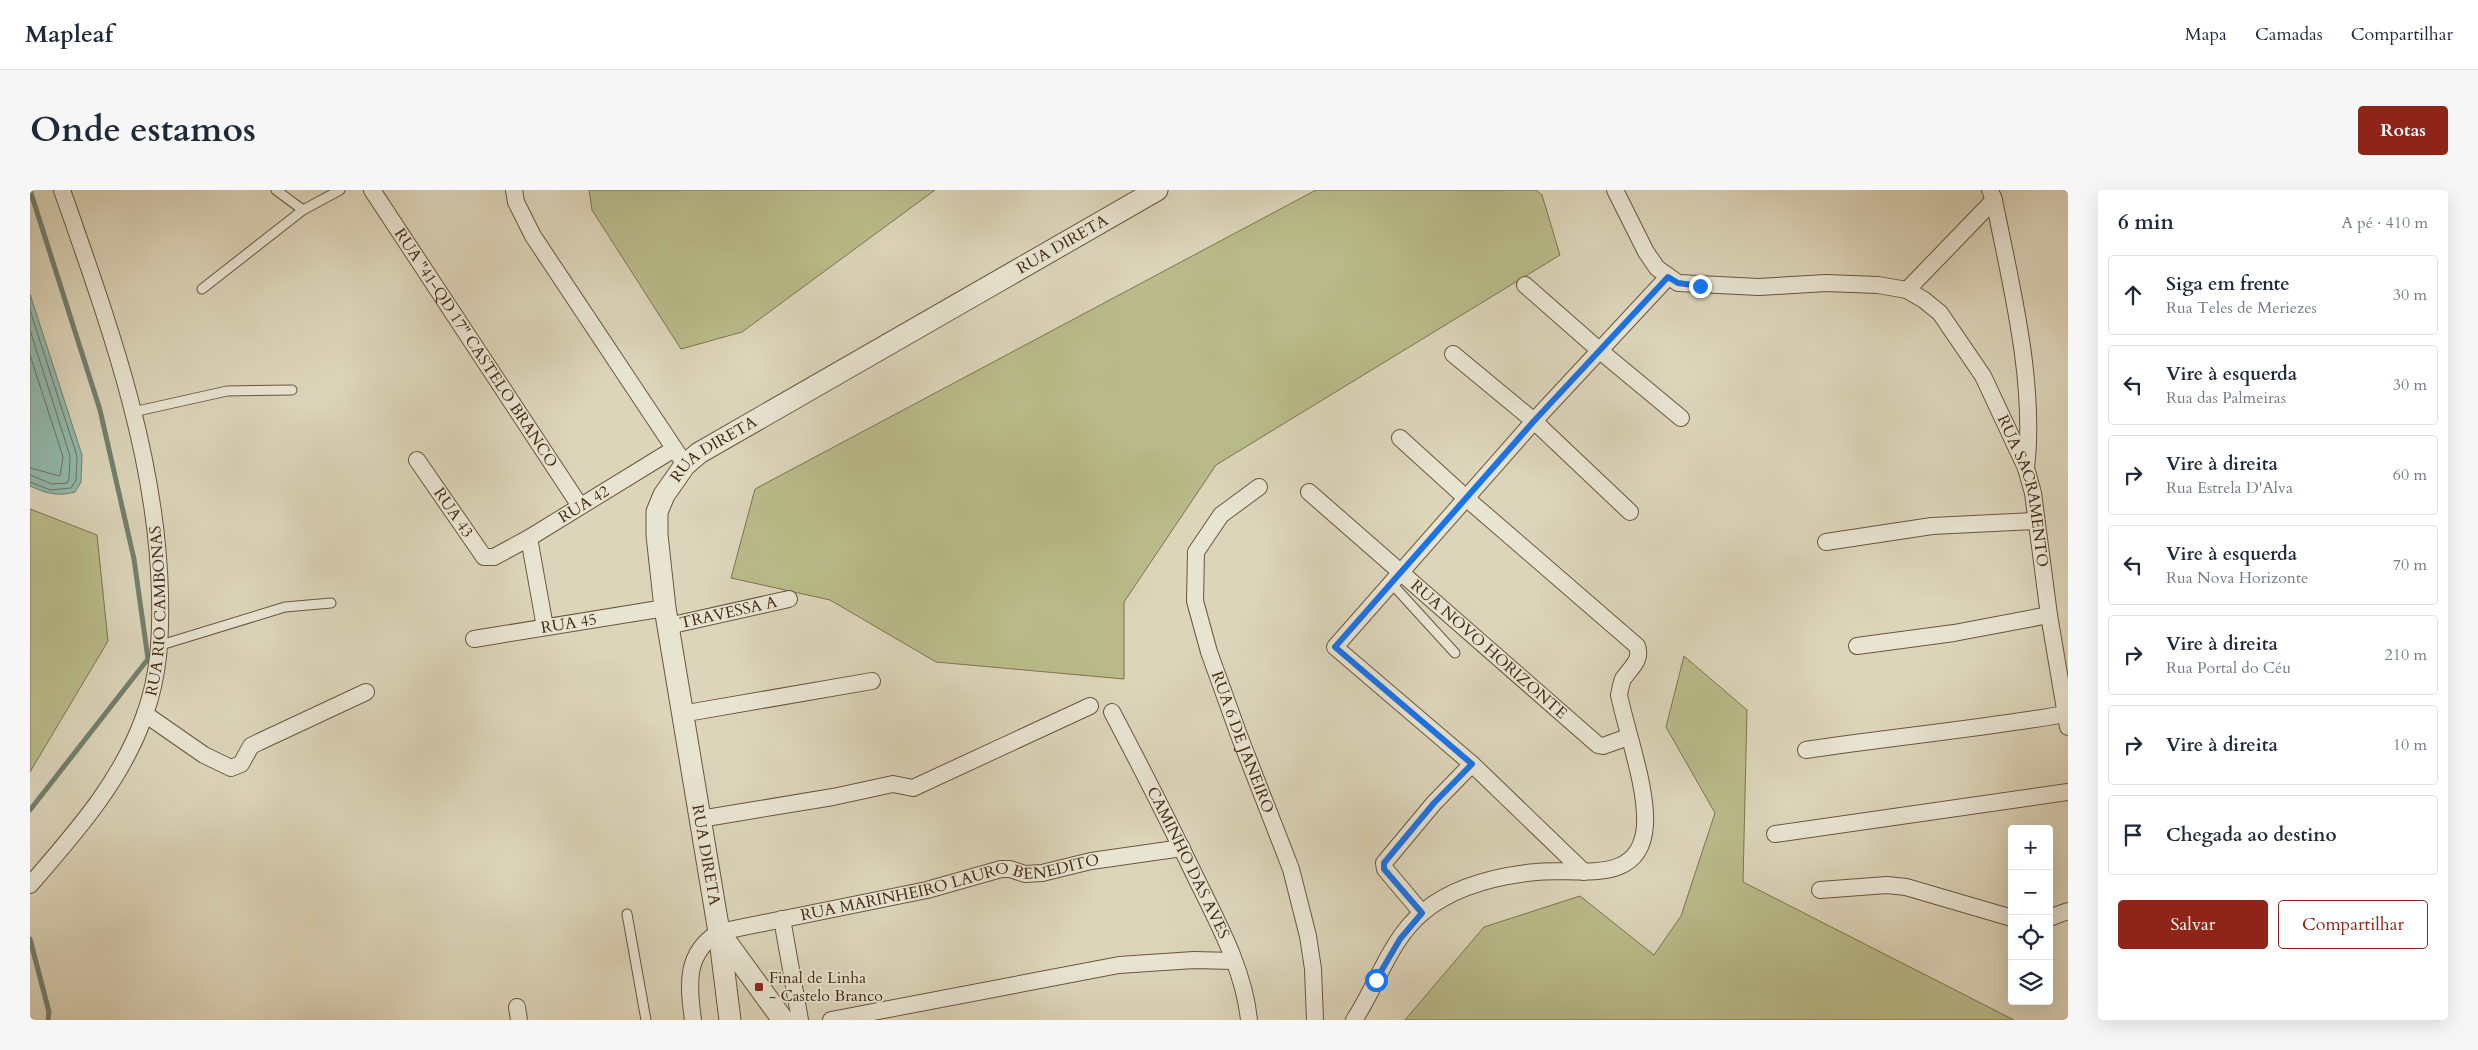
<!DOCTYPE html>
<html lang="pt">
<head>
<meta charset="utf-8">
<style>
	:root { --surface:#fff; --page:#f6f6f7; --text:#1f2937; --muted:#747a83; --line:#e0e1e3; --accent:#8f2418 }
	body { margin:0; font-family:Cardo,serif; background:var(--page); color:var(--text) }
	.controls { position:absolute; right:15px; bottom:15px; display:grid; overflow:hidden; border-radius:5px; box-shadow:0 5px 20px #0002 }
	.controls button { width:45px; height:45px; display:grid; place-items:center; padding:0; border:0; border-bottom:1px solid var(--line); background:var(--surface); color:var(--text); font:25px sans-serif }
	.stop { position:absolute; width:15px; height:15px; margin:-11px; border:4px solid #1a73e8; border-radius:50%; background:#fff }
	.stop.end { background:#1a73e8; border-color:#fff; box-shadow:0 1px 5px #0008 }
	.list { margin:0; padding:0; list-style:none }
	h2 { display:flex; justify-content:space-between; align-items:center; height:65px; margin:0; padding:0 20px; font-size:21px }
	h2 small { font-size:16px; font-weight:400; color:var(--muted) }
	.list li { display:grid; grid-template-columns:32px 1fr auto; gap:15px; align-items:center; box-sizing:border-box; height:80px; margin:0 10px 10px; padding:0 10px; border:1px solid var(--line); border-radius:5px }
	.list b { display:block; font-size:19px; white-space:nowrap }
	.list p { margin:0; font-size:16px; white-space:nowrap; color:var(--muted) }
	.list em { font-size:16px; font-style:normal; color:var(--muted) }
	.actions { display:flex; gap:10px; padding:15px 20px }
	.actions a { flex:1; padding:11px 0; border:1px solid var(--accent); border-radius:5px; text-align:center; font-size:18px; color:var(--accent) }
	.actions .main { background:var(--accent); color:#fff }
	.icon { flex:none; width:28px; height:28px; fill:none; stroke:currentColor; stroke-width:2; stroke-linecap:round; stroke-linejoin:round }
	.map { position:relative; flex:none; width:2038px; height:830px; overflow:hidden; border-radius:5px }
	header { display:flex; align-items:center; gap:30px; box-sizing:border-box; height:70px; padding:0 25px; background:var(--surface); border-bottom:1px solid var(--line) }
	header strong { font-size:24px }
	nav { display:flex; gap:28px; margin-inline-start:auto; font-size:18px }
	.intro { display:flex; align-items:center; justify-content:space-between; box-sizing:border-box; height:120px; padding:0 30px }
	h1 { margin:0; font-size:35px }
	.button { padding:12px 22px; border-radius:5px; background:var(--accent); color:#fff; font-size:18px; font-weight:700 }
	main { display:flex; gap:30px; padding:0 30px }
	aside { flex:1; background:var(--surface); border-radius:5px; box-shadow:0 5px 20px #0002 }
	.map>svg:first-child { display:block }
	.green { fill:#b9bb8a; stroke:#7f734e }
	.water { fill:#92b9ad; stroke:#73806f }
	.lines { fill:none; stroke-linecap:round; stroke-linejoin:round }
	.shore { stroke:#6c7260; stroke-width:1 }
	.stream { stroke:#73806f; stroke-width:5 }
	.service-casing { stroke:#6b563c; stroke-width:11 }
	.minor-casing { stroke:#6b563c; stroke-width:18 }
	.tertiary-casing { stroke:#6b563c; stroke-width:23 }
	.service { stroke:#e8e4d2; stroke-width:9 }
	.minor { stroke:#e8e4d2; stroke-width:16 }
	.tertiary { stroke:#e8e4d2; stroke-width:21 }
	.route { stroke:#1a73e8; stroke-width:6 }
	.poi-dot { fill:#8f2418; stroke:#e8e4d2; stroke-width:2 }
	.labels { text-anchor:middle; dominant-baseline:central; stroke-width:4; stroke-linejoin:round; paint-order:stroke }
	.street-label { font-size:16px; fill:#452b12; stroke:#e8e4d2 }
	.poi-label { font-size:16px; fill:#452b12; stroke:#e8e4d2; text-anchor:start }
</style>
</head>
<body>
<header>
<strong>Mapleaf</strong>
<nav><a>Mapa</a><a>Camadas</a><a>Compartilhar</a></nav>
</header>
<div class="intro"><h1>Onde estamos</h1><a class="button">Rotas</a></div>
<main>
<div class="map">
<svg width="2038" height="830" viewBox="0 0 2038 830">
	<rect width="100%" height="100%" fill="#dcd5ba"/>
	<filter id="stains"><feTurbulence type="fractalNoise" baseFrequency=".004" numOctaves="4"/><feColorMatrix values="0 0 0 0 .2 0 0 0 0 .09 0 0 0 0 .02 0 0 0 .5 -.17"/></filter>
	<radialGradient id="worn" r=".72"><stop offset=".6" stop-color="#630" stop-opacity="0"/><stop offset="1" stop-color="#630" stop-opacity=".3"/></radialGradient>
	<!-- green -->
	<g class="green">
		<polygon points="559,0 905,0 712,142 651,159 562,20"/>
		<polygon points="1286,0 1506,0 1512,5 1530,65 1186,275 1094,412 1094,489 906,472 800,410 701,388 725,299"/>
		<polygon points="0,319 67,345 78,451 0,582"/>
		<polygon points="1654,466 1717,520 1713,692 1984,830 1375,830 1454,737 1550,706 1624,765 1651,726 1685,623 1636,537"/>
	</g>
	<!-- water -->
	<path class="water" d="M0,104L52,265L51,292L45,302C27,307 16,303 0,296Z"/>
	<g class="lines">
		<!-- shore -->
		<g class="shore">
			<polyline points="0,120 47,266 46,290 41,298 20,300 0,292"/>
			<polyline points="0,140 40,266 39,289 37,293 22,294 0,285"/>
			<polyline points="0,165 33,267 30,286 0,278"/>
		</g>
		<!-- stream -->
		<g class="stream">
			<polyline points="0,620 118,469 104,369 70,220 0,0"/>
			<polyline points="0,749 19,822 18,830"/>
		</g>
		<defs>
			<g id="service">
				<polyline points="246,0 273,20"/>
				<polyline points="172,99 273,20 310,0"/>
				<polyline points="103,222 197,201 262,200"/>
				<polyline points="1362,394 1425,463"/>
				<polyline points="131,455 255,417 301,413"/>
				<polyline points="597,724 616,830"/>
			</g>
			<g id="minor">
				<path id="s1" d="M342,0L550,316"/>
				<polyline points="484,0 486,12 503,46 650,267"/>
				<path id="s2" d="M1585,0L1616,62L1627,78L1648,93L1729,97L1796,93L1848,95L1877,100L1894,110L1910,123L1953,186L1996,278L2003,303L2019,425L2038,537"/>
				<path d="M1960,0L1964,10C1981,95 2006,193 1996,278"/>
				<polyline points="1495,95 1569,160 1651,228"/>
				<polyline points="1877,100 1964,10"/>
				<polyline points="1423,164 1504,231 1600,322"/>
				<path id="s3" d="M387,270L454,367H464L499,348L644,259"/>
				<path id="s4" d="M1229,297L1191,325L1166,362L1165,411L1179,462L1210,548L1261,679L1278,746L1283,779L1285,830"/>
				<path id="s5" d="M1279,302L1568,555L1573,556L1598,547"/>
				<polyline points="499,348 515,437"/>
				<polyline points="1796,352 1902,336 2006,331"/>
				<path id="s6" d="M638,436L759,409"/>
				<path id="s7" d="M444,449L635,418"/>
				<polyline points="1827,456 1924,443 2019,425"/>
				<path id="s8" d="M1082,522C1111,577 1139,632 1166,688C1188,733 1214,780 1219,830"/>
				<polyline points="115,524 174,565 201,578 211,574 221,556 229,552 336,502"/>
				<polyline points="651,524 842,491"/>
				<path d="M1776,560C1862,547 1949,539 2036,524"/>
				<polyline points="670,629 803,607 863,594 883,598 1060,516"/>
				<polyline points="1745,644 2038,602"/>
				<polyline points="1554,682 1442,574 1305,457 1504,231 1638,87"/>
				<path id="s9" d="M0,695C45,643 92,591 115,524C129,485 131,447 130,405C127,264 78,132 32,0"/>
				<polyline points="1790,700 1857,695 1876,697 1982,728"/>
				<polyline points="1392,723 1355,679 1354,673 1404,613 1442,574"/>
				<polyline points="2019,728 2038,721"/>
				<polyline points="752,729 770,830"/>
				<polyline points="487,817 489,830"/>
				<path id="s10" d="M663,830C658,794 655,763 689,742L897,700L971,679H980L995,684L1012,683L1061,671L1152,658"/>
				<polyline points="801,830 1089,775 1164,770 1203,771"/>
				<path d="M1324,830C1347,796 1360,749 1393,722C1423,697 1467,686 1506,682C1546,677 1611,698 1615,635C1617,597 1597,543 1589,505C1590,500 1591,494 1593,489C1601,477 1612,471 1607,456L1436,308L1370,248"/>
			</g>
			<g id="tertiary">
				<polyline points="689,742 753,830"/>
				<path id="s11" d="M700,830L689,742L635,418L627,345V322L634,305L655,275L669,263L1127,0"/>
			</g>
		</defs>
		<!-- service casing -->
		<use href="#service" class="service-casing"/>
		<!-- minor casing -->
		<use href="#minor" class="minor-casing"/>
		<!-- tertiary casing -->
		<use href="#tertiary" class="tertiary-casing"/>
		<!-- service -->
		<use href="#service" class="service"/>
		<!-- minor -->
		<use href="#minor" class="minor"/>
		<!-- tertiary -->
		<use href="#tertiary" class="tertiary"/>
	</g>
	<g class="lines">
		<!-- route -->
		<polyline class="route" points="1346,790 1370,749 1392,723 1354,679 1354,673 1404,613 1442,574 1305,457 1504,231 1638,87 1648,93 1670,96"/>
	</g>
	<!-- markers -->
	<rect class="poi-dot" x="724" y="792" width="10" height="10" rx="2.5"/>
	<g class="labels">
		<!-- street labels -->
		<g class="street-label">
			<text stroke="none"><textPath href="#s11" startOffset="1006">RUA DIRETA</textPath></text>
			<text stroke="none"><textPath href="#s1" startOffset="189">RUA "41-QD 17" CASTELO BRANCO</textPath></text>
			<text stroke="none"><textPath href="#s11" startOffset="601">RUA DIRETA</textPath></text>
			<text stroke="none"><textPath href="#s2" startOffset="584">RUA SACRAMENTO</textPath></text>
			<text stroke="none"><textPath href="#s3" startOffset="232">RUA 42</textPath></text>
			<text stroke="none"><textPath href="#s3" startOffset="64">RUA 43</textPath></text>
			<text stroke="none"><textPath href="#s9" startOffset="312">RUA RIO CAMBONAS</textPath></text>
			<text stroke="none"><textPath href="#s6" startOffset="62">TRAVESSA A</textPath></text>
			<text stroke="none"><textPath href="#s7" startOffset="96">RUA 45</textPath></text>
			<text stroke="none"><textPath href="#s5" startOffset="239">RUA NOVO HORIZONTE</textPath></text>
			<text stroke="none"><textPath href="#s4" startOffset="290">RUA 6 DE JANEIRO</textPath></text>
			<text transform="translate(676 665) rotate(80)">RUA DIRETA</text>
			<text stroke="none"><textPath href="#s8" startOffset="169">CAMINHO DAS AVES</textPath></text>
			<text stroke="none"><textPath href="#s10" startOffset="335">RUA MARINHEIRO LAURO BENEDITO</textPath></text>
		</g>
		<!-- poi labels -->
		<g class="poi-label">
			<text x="739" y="788">Final de Linha<tspan x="739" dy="18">- Castelo Branco</tspan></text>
		</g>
	</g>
	<rect width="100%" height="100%" filter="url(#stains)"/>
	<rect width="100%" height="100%" fill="url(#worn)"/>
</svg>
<div class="controls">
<button>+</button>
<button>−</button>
<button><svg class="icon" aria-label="locate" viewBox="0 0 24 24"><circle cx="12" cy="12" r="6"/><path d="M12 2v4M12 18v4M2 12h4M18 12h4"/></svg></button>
<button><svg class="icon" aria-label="layers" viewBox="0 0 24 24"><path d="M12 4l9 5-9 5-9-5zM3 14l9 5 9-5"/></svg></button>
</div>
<div class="stop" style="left:1346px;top:790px"></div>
<div class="stop end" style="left:1670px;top:96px"></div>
</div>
<aside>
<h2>6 min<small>A pé · 410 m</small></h2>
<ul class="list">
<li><svg class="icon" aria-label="ahead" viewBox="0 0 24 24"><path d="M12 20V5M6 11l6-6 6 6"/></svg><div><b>Siga em frente</b><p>Rua Teles de Meriezes</p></div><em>30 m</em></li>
<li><svg class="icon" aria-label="left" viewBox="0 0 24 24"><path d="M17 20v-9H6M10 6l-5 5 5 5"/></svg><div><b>Vire à esquerda</b><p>Rua das Palmeiras</p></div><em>30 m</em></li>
<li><svg class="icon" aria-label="right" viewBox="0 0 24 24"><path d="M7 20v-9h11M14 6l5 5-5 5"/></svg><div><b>Vire à direita</b><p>Rua Estrela D'Alva</p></div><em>60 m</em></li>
<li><svg class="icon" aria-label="left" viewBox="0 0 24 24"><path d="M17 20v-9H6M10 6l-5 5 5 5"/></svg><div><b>Vire à esquerda</b><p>Rua Nova Horizonte</p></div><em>70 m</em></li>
<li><svg class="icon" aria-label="right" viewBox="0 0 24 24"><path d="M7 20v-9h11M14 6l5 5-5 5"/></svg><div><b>Vire à direita</b><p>Rua Portal do Céu</p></div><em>210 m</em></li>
<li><svg class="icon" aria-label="right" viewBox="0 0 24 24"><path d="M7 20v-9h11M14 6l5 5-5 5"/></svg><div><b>Vire à direita</b></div><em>10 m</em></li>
<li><svg class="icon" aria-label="arrive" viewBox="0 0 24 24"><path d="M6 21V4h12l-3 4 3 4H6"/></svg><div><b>Chegada ao destino</b></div></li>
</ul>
<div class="actions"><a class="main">Salvar</a><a>Compartilhar</a></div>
</aside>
</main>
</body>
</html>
